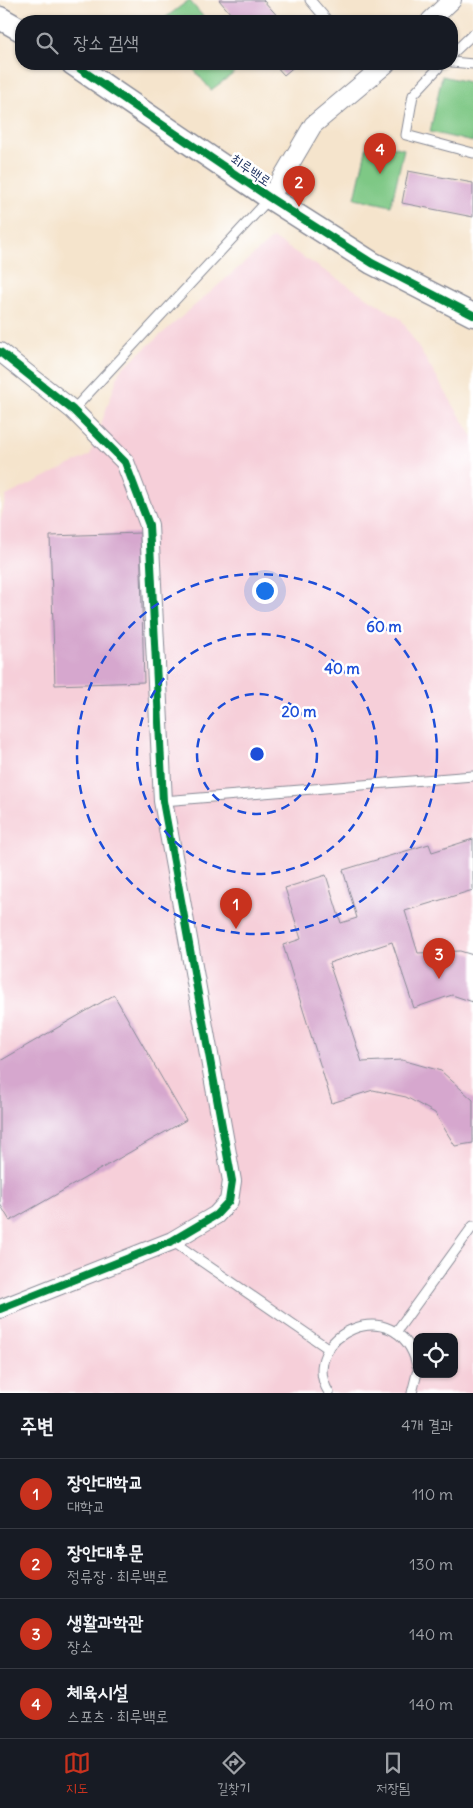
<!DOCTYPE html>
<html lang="ko">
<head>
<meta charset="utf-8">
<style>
	:root { --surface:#171b24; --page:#242831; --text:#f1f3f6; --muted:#9ea1a6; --line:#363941; --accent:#c8321e }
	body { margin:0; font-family:Delius,"Poor Story",sans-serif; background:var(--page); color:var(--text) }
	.controls { position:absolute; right:15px; bottom:15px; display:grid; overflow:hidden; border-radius:10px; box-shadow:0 1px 4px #0004 }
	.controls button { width:45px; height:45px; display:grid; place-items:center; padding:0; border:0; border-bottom:1px solid var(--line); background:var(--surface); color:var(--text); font:25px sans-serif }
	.you { position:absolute; left:264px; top:590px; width:18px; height:18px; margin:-12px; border:4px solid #fff; border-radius:50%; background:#1a73e8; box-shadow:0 0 0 8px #1a73e833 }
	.badge { display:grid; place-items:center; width:32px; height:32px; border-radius:50%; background:var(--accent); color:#fff; font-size:16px; font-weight:700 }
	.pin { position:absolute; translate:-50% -41px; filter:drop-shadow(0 1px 2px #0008) }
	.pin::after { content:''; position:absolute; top:26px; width:18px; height:15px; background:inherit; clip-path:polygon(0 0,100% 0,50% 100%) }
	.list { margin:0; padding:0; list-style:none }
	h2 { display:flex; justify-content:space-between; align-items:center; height:65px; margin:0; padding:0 20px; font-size:21px }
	h2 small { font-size:16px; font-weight:400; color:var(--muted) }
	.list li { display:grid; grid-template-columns:32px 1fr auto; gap:15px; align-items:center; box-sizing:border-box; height:70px; padding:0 20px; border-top:1px solid var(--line) }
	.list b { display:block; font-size:19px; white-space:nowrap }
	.list p { margin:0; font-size:16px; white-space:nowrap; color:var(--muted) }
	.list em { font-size:16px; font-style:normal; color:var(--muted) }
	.icon { flex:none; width:28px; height:28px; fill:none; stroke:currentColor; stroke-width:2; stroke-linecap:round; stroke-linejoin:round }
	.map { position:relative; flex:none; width:473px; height:1393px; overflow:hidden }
	.search { position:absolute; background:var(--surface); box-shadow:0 1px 4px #0004; left:15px; right:15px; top:15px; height:55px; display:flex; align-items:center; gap:12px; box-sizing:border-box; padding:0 18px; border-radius:20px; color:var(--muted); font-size:19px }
	.sheet { height:345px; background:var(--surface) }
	nav { display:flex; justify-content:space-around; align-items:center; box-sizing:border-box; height:70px; border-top:1px solid var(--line); background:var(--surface); font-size:14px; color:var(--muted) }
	nav a { display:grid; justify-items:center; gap:2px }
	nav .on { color:var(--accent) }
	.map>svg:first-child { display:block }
	.built { fill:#f6cfd9; fill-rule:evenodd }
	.green { fill:#7ec885; stroke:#4c7c72 }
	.building { fill:#d6a7ce }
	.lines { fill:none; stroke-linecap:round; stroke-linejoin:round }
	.service-casing { stroke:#888a95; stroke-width:11 }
	.minor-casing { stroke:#888a95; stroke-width:20 }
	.tertiary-casing { stroke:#888a95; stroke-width:25 }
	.service { stroke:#fff; stroke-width:9 }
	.minor { stroke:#fff; stroke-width:18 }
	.tertiary { stroke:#fff; stroke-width:22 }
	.cycleway-casing { stroke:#fff; stroke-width:11 }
	.cycleway { stroke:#00873e; stroke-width:8 }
	.ring { fill:none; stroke:#1d4ed8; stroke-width:2.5; stroke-dasharray:9 6 }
	.labels { text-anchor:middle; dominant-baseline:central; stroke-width:5; stroke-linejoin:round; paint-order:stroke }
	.street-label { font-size:14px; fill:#1b2f5e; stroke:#fff }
	.centre { fill:#1d4ed8; stroke:#fff; stroke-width:2.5 }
	.ring-label { font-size:15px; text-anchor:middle; font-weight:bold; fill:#1d4ed8; stroke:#fff; stroke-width:5; stroke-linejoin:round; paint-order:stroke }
</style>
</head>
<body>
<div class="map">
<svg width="473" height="1393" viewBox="0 0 473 1393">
	<rect width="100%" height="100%" fill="#fff"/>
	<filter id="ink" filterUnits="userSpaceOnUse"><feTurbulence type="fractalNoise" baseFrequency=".02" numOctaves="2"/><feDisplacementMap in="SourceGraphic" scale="10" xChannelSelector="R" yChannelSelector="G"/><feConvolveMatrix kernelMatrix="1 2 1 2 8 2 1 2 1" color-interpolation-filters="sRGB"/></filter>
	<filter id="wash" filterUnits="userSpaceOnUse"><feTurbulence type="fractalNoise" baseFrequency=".0096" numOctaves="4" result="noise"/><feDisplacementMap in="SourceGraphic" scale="20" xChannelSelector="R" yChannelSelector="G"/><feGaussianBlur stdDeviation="1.12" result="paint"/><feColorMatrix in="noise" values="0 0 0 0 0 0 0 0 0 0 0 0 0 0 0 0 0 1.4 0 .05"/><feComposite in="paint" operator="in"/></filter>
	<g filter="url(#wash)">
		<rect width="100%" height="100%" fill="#f5e4cc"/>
		<!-- built -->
		<path class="built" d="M273,238L401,319L473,437V1393H0V521L6,496L90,455L120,370ZM417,1337H454V1374H417Z"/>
		<!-- green -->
		<g class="green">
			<polygon points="189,0 207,21 161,21"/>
			<polygon points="189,64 236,64 233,74 211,90"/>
			<polygon points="442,76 473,83 473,142 430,132"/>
			<polygon points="368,141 404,149 391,206 355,198"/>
		</g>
		<g id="blocks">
			<!-- building -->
			<g class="building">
				<polygon points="219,0 263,0 282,21 237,21"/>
				<polygon points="274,64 297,64 284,75"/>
				<polygon points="408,171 473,183 473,217 402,203"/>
				<polygon points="140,533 144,682 55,685 50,536"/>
				<polygon points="473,839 473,890 405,911 418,953 460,951 473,955 473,1002 452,995 414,1008 392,942 329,963 362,1062 402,1060 441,1071 473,1100 473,1143 455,1146 435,1113 406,1097 373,1090 332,1103 283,945 301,939 285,888 326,875 341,923 357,918 343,870 429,844 432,852"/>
				<polygon points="114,995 186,1120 10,1221 0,1204 0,1061"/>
			</g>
		</g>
	</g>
	<g filter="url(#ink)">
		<use href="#blocks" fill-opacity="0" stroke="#888a95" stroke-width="1"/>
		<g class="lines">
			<defs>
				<g id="service">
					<polyline points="310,0 328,21"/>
					<polyline points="452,54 473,34"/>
					<polyline points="452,62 473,64"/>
					<polyline points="365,64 374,75"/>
					<polyline points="442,64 413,95 406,135 473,153"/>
					<polyline points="73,410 270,198"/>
					<polyline points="163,801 473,776"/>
					<polyline points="172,1241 329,1349"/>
					<polyline points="396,1332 473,1226"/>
					<path d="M329,1393C295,1337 397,1288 417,1365"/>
					<polyline points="412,1393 417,1373"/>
				</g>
				<g id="minor">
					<polyline points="430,21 452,0"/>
					<polyline points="270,198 313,125 386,64"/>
					<polyline points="0,352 73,410 125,462 149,525 163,801 232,1181 229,1201 216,1215 172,1241 0,1309"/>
				</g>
				<g id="tertiary">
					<polyline points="0,18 21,30"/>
					<polyline points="73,64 270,198 372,263 473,315"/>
				</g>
			</defs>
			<!-- service casing -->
			<use href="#service" class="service-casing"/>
			<!-- minor casing -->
			<use href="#minor" class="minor-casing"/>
			<!-- tertiary casing -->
			<use href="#tertiary" class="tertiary-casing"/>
			<!-- service -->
			<use href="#service" class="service"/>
			<!-- minor -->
			<use href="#minor" class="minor"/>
			<!-- tertiary -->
			<use href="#tertiary" class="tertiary"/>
			<defs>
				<g id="cycleway">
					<polyline points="73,64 270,198 372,263 473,315"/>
					<polyline points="0,352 73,410 125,462 149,525 163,801 232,1181 229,1201 216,1215 172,1241 0,1309"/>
				</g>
			</defs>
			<!-- cycleway casing -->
			<use href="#cycleway" class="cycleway-casing"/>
			<!-- cycleway -->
			<use href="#cycleway" class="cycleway"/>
		</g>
	</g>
	<!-- distance rings -->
	<g class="ring">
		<circle cx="257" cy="754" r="60"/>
		<circle cx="257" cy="754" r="120"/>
		<circle cx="257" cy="754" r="180"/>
	</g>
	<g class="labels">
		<!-- street labels -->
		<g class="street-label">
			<text transform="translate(251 170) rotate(34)">최루백로</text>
		</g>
	</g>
	<circle cx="257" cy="754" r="8" class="centre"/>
	<g class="ring-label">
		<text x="384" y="632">60 m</text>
		<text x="342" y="674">40 m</text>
		<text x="299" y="717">20 m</text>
	</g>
</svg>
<div class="controls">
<button><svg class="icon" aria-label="locate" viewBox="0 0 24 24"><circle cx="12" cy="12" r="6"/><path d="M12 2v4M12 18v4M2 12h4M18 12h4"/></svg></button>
</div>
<div class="you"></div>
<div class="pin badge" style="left:236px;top:929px">1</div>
<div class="pin badge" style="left:299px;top:207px">2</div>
<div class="pin badge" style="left:439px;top:979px">3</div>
<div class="pin badge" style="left:380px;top:174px">4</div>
<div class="search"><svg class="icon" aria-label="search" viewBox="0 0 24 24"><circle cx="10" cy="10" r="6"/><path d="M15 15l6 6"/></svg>장소 검색</div>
</div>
<section class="sheet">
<h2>주변<small>4개 결과</small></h2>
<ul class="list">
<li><span class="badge">1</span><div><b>장안대학교</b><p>대학교</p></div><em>110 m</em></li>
<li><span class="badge">2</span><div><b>장안대후문</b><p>정류장 · 최루백로</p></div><em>130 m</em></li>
<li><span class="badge">3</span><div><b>생활과학관</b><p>장소</p></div><em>140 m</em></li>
<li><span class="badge">4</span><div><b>체육시설</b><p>스포츠 · 최루백로</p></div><em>140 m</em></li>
</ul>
</section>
<nav>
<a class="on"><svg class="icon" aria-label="map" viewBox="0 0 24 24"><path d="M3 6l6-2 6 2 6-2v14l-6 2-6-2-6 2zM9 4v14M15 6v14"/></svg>지도</a>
<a><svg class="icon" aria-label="directions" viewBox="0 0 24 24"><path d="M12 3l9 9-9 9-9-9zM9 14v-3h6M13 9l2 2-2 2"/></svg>길찾기</a>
<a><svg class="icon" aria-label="saved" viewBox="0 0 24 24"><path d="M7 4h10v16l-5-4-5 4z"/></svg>저장됨</a>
</nav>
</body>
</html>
